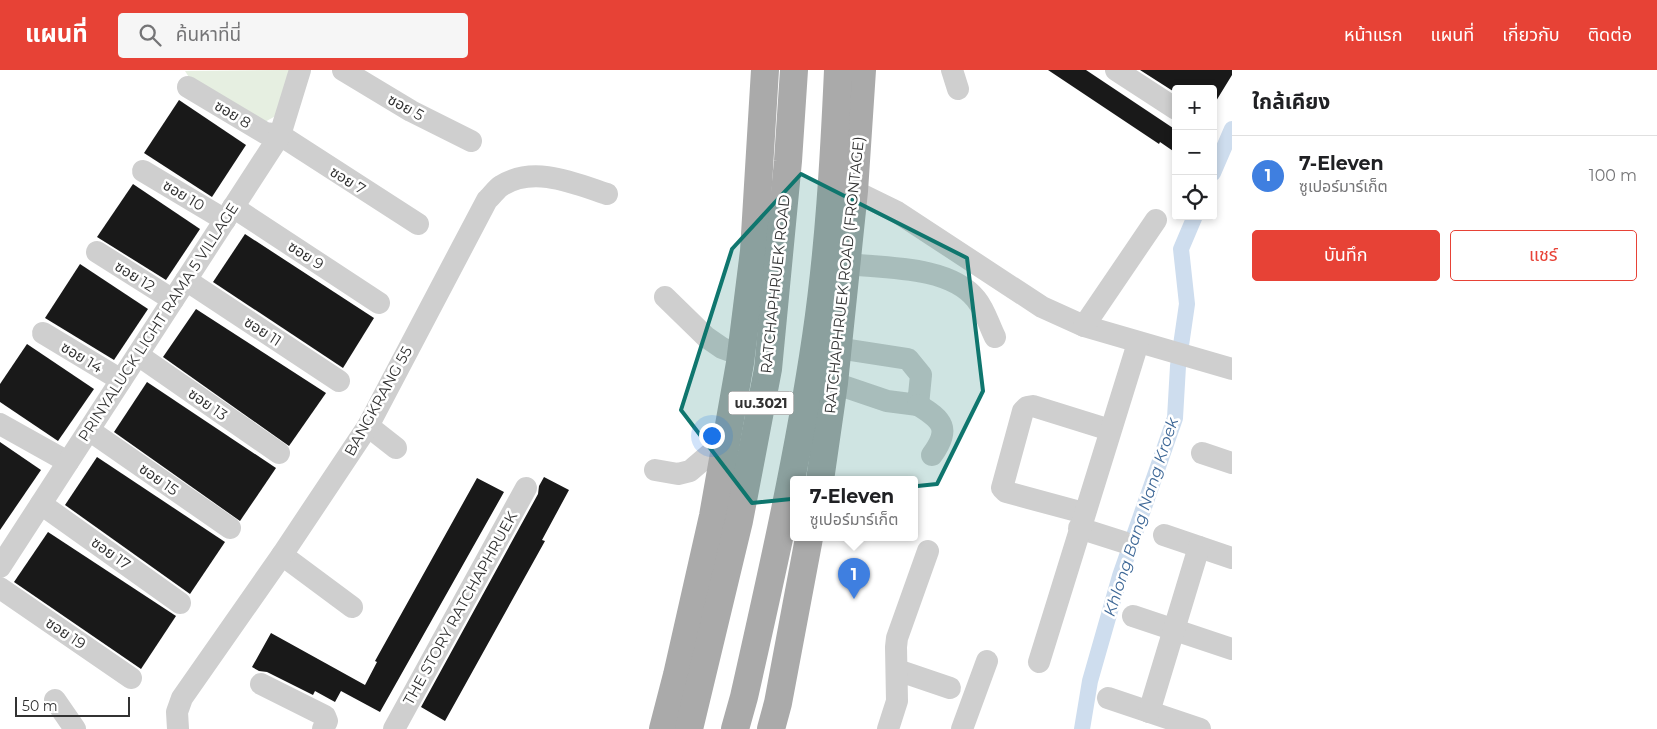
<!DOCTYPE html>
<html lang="th">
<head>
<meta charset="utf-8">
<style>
	:root { --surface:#fff; --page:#f6f6f6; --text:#202124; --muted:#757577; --line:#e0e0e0; --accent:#e74236 }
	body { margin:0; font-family:Montserrat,"Noto Sans Thai",sans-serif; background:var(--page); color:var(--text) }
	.controls { position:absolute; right:15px; top:15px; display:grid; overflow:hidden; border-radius:5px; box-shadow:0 2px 8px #0003 }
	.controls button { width:45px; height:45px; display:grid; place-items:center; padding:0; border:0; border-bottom:1px solid var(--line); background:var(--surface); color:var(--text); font:25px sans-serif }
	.scale { position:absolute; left:15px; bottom:12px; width:115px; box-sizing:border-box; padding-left:5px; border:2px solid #323232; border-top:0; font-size:14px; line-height:18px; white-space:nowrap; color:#323232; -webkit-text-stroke:4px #fff; paint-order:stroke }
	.you { position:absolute; left:711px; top:365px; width:18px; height:18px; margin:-12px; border:4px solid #fff; border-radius:50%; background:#1a73e8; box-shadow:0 0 0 8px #1a73e833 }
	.badge { display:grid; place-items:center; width:32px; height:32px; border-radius:50%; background:var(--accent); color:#fff; font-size:16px; font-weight:700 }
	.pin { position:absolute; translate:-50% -41px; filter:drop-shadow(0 1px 2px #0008) }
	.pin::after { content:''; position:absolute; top:26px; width:18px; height:15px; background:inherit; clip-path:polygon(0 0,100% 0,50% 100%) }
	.popup { position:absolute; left:790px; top:406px; width:128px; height:65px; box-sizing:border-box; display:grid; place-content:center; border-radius:5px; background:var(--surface); filter:drop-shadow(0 1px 4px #0005); font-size:16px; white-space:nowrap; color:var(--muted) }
	.popup b { font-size:19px; color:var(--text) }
	.popup::after { content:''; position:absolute; left:50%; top:100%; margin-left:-10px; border:10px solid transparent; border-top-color:var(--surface) }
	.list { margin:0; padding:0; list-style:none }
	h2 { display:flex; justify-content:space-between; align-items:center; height:65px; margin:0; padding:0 20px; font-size:21px }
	h2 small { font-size:16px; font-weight:400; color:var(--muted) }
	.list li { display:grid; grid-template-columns:32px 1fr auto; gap:15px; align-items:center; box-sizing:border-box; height:80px; padding:0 20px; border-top:1px solid var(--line) }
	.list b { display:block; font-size:19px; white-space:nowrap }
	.list p { margin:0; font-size:16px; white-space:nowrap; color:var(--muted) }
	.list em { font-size:16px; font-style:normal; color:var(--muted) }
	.actions { display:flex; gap:10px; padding:15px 20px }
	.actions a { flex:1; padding:11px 0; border:1px solid var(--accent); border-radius:5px; text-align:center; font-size:18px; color:var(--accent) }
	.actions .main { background:var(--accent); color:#fff }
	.icon { flex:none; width:28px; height:28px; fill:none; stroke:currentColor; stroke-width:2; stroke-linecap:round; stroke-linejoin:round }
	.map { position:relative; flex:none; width:1232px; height:659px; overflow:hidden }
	header { display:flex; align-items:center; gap:30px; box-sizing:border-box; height:70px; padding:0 25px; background:var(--accent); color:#fff }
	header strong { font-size:24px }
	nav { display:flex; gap:28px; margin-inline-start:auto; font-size:18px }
	.search { width:350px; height:45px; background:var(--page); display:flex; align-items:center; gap:12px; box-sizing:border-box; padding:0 18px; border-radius:5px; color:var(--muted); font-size:19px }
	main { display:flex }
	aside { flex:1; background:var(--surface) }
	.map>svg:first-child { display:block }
	.green { fill:#e6efe1 }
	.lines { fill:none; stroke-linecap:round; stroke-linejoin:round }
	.canal { stroke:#ceddee; stroke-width:16 }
	.building { fill:#191919 }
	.minor { stroke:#cfcfcf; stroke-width:22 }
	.major { stroke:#aaa; stroke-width:28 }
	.marked { fill:#0f766e; fill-opacity:0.2; stroke:#0f766e; stroke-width:4; stroke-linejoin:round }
	.labels { text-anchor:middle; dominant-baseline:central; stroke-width:5; stroke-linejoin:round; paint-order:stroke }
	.shield { fill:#fff; stroke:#707070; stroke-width:1 }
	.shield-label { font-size:14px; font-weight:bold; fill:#323232 }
	.street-label { font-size:15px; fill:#323232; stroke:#fff }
	.water-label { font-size:16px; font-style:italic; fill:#3e6897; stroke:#fff }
</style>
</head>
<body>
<header>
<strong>แผนที่</strong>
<div class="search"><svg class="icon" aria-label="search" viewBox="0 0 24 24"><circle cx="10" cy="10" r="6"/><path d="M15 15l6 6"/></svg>ค้นหาที่นี่</div>
<nav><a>หน้าแรก</a><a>แผนที่</a><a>เกี่ยวกับ</a><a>ติดต่อ</a></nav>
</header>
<main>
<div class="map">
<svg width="1232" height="659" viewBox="0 0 1232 659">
	<rect width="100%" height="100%" fill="#fff"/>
	<!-- green -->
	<polygon class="green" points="290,0 281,43 263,53 194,15 185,1"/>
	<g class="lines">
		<!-- canal -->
		<g class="canal">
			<polyline points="1213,103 1232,59"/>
			<polyline points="1082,659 1090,611 1120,506 1175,348 1178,296 1187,234 1181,179 1195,146"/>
		</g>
	</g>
	<!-- building -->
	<g class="building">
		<polygon points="1048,0 1086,0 1176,60 1176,83 1160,72 1159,74"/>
		<polygon points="1140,0 1232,0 1232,5 1213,36 1213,19 1176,19 1176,23"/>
		<polygon points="179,30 246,75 212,127 144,83"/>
		<polygon points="133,114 200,159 166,210 97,167"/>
		<polygon points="245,164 374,248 343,298 213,212"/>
		<polygon points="80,194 148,239 114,290 45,248"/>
		<polygon points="196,239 326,323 289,376 163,287"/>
		<polygon points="27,274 94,319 58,371 0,332 0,314"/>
		<polygon points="147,312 276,398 240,451 114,362"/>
		<polygon points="0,372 41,400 0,460"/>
		<polygon points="97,387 225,472 190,524 65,435"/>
		<polygon points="544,407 569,420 542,470 545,471 445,651 421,637 538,424 539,416"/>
		<polygon points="477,408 504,422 380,642 341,621 335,632 315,621 313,625 267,602 259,601 252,597 271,563 365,615 377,592 375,591"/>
		<polygon points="48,462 176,546 141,599 14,512"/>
	</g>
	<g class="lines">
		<!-- minor -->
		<g class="minor">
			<polyline points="343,0 411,41 471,71"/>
			<polyline points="952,0 958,19"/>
			<polyline points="1116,0 1176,39"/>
			<polyline points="188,17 265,63 280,65 418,154"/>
			<polyline points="143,101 225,150"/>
			<polyline points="854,121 897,142 1042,237 1084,256 1232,299"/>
			<polyline points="233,137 379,233"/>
			<polyline points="97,182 173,230"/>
			<path d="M846,194C885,198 950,196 976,229C985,240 989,255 995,267"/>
			<polyline points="186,210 339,311"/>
			<polyline points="665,227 706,267 722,278 741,285"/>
			<polyline points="1084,256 1156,150"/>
			<polyline points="43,263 121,310"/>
			<polyline points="138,285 279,383"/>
			<polyline points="834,313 887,331 918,335 921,305 908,289 837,278"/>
			<path d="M918,335C943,350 951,359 932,385"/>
			<polyline points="0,354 68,392"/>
			<polyline points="368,356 396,378"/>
			<polyline points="89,360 230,458"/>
			<polyline points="1202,383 1232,393"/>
			<polyline points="655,400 678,404 690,401 711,383 725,376"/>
			<polyline points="41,434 180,533"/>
			<polyline points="1084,443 1006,422 1002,418 1023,341 1027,337 1033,336 1110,360"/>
			<polyline points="1079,458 1123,472"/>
			<polyline points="1164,465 1232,488"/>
			<polyline points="282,485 352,537"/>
			<polyline points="0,497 280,65 300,0"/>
			<polyline points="0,518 131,608"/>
			<polyline points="1133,546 1232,579"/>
			<polyline points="1039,592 1138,273"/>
			<polyline points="897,600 950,618"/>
			<polyline points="261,614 325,646 327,651 323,659"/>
			<polyline points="1108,628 1200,659"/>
			<polyline points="55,630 75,659"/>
			<polyline points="1149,642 1199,477"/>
			<path d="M178,659L177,642L182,628L282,485L368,356L487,130C492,126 496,119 501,116C533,95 574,113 607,124"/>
			<polyline points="394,659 526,418"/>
			<polyline points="888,659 897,631 896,577 897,568 928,481"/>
			<polyline points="962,659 987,591"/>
		</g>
		<!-- major -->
		<g class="major">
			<polyline points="820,410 834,313 854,121 862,0"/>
			<polyline points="663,659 677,605 713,446 740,293 754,181 765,0"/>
			<polyline points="689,659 739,451 768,299 788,91 794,0"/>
			<path d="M735,659L744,627C771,507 798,389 816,267C829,179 834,89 838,0"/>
			<polyline points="771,659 778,633 809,468"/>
		</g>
	</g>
	<!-- marked area -->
	<path class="marked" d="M801,104L967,188L983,321L937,414L752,433L681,340L732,179Z"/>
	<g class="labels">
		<!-- shield labels -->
		<rect class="shield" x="728.5" y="321.5" width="65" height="23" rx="4"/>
		<g class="shield-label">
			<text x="761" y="333">นบ.3021</text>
		</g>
		<!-- street labels -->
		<g class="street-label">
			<text transform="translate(406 37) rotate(29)">ซอย 5</text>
			<text transform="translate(233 44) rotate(31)">ซอย 8</text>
			<text transform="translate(348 110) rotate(32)">ซอย 7</text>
			<text transform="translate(184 125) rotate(31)">ซอย 10</text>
			<text transform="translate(306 185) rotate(33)">ซอย 9</text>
			<text transform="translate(844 205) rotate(-84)">RATCHAPHRUEK ROAD (FRONTAGE)</text>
			<text transform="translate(135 206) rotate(32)">ซอย 12</text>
			<text transform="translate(775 214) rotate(-84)">RATCHAPHRUEK ROAD</text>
			<text transform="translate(158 252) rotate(-57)">PRINYALUCK LIGHT RAMA 5 VILLAGE</text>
			<text transform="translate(263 261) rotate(33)">ซอย 11</text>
			<text transform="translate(82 287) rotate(31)">ซอย 14</text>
			<text transform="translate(378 331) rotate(-61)">BANGKRANG 55</text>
			<text transform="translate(208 334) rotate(35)">ซอย 13</text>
			<text transform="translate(159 409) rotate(35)">ซอย 15</text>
			<text transform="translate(111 483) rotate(36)">ซอย 17</text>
			<text transform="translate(460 538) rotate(-61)">THE STORY RATCHAPHRUEK</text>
			<text transform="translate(66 563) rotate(34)">ซอย 19</text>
		</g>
		<!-- water labels -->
		<g class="water-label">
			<text transform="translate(1141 447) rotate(-72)">Khlong Bang Nang Kroek</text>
		</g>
	</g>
</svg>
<div class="controls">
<button>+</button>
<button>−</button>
<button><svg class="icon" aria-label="locate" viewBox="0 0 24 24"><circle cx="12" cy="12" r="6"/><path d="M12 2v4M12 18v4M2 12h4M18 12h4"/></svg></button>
</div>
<div class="scale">50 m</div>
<div class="you"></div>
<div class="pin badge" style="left:854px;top:529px;background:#3f7fe0">1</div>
<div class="popup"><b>7-Eleven</b>ซูเปอร์มาร์เก็ต</div>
</div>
<aside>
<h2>ใกล้เคียง<small></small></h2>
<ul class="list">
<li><span class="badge" style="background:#3f7fe0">1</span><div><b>7-Eleven</b><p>ซูเปอร์มาร์เก็ต</p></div><em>100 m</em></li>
</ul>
<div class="actions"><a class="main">บันทึก</a><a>แชร์</a></div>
</aside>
</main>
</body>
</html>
